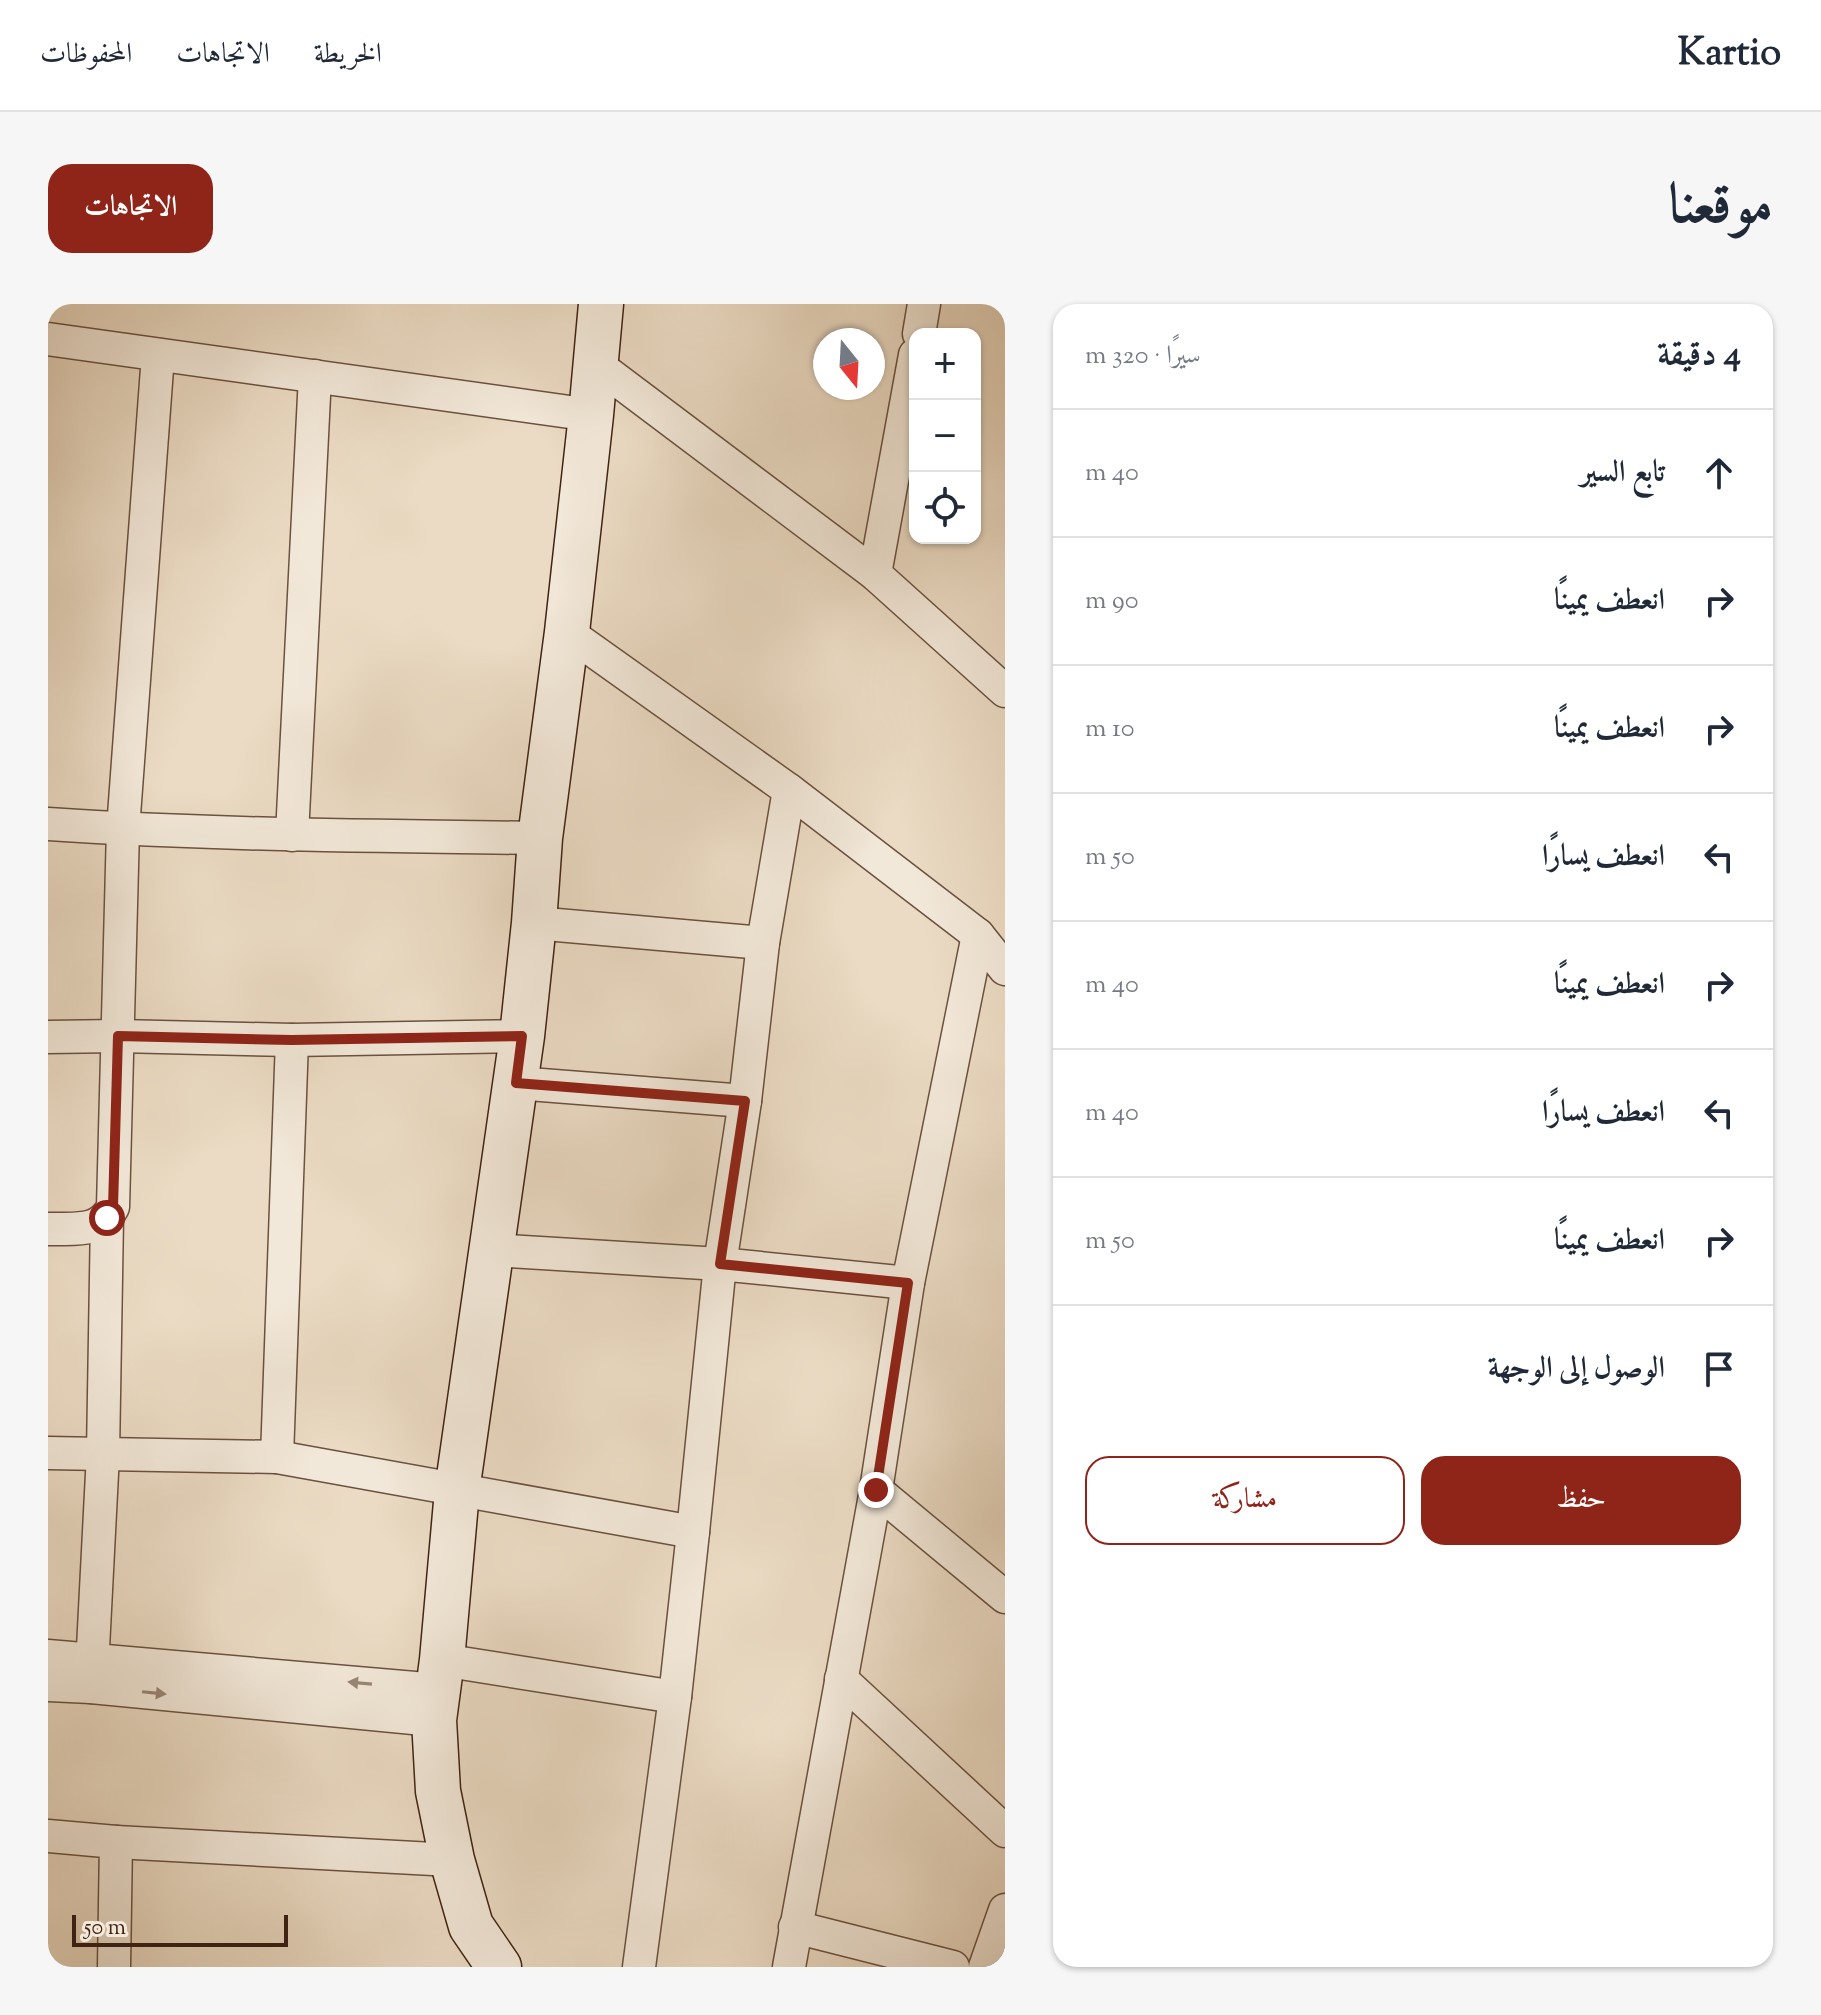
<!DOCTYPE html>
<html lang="ar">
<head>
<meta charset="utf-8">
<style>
	:root { --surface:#fff; --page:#f6f6f7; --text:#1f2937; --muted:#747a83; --line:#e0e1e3; --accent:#8f2418 }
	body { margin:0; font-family:"Sorts Mill Goudy",Amiri,serif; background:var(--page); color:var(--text); direction:rtl }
	.controls { position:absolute; right:24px; top:24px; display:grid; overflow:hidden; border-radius:16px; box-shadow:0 2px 6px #0004 }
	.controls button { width:72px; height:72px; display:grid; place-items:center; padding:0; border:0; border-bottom:2px solid var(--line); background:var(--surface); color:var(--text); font:40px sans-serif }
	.compass { position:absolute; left:765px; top:24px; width:72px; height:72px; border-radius:50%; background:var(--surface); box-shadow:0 2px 6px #0004; rotate:162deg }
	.scale { position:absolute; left:24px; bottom:20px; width:216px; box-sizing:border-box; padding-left:8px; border:4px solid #402313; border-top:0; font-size:22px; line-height:28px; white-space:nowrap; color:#402313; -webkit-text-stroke:6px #f2e8d9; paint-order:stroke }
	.stop { position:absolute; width:24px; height:24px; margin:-18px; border:6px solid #8f2418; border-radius:50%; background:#fff }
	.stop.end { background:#8f2418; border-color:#fff; box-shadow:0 2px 8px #0008 }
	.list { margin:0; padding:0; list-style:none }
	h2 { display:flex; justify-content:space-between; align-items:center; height:104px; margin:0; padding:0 32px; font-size:34px }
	h2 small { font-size:26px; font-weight:400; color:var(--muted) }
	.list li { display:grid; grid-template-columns:52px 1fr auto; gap:24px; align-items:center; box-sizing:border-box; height:128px; padding:0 32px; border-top:2px solid var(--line) }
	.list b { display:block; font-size:30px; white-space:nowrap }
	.list em { font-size:26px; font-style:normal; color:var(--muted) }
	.actions { display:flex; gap:16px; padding:24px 32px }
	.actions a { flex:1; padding:18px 0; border:2px solid var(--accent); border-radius:24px; text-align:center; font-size:28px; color:var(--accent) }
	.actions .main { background:var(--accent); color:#fff }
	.icon { flex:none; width:44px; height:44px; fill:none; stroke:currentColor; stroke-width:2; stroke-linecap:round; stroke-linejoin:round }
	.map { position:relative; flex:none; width:957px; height:1663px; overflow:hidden; direction:ltr; border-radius:24px }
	header { display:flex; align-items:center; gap:48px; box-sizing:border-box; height:112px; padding:0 40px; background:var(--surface); border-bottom:2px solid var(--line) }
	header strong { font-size:38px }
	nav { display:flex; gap:44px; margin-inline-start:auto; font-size:28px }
	.intro { display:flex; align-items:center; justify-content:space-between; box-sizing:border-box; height:192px; padding:0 48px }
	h1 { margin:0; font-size:56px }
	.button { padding:20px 36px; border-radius:24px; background:var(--accent); color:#fff; font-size:28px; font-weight:700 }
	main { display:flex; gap:48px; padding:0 48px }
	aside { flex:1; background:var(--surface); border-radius:24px; box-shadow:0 2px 6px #0004 }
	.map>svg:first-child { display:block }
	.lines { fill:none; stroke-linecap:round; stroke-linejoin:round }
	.street-casing { stroke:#6b513f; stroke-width:35 }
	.secondary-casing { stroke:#402313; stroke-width:47 }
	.street { stroke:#f2e8d9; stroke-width:32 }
	.secondary { stroke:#f2e8d9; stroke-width:44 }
	.oneway { fill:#998676 }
	.route { stroke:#8f2418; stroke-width:10 }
</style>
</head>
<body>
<header>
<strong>Kartio</strong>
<nav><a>الخريطة</a><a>الاتجاهات</a><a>المحفوظات</a></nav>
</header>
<div class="intro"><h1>موقعنا</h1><a class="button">الاتجاهات</a></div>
<main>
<aside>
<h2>4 دقيقة<small>سيرًا · 320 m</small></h2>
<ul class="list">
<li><svg class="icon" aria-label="ahead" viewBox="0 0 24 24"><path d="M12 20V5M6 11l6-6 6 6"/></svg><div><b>تابع السير</b></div><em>40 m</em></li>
<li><svg class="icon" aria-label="right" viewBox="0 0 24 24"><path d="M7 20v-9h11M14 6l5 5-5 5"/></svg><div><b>انعطف يمينًا</b></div><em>90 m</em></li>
<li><svg class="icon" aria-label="right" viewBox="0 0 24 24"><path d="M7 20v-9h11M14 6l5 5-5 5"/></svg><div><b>انعطف يمينًا</b></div><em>10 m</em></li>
<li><svg class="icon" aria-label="left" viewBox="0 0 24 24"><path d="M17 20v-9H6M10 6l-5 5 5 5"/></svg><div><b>انعطف يسارًا</b></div><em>50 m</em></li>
<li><svg class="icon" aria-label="right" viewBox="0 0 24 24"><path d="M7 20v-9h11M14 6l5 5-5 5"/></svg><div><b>انعطف يمينًا</b></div><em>40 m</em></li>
<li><svg class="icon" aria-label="left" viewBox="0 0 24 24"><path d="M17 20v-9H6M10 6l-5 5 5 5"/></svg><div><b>انعطف يسارًا</b></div><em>40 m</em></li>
<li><svg class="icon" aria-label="right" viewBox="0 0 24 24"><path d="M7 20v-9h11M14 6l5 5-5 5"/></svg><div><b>انعطف يمينًا</b></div><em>50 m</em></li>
<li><svg class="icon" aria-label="arrive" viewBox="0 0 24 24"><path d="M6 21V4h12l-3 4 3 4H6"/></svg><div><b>الوصول إلى الوجهة</b></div></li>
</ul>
<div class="actions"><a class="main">حفظ</a><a>مشاركة</a></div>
</aside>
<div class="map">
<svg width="957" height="1663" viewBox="0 0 957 1663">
	<rect width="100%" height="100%" fill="#ebdbc4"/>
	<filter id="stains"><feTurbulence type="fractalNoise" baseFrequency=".0025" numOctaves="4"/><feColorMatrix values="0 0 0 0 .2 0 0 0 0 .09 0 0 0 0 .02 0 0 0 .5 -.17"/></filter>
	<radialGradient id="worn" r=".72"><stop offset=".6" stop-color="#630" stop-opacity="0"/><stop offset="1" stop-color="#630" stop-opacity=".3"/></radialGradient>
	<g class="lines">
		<defs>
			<g id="street">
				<polyline points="871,30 876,0"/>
				<polyline points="0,35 543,111"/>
				<polyline points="548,60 827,270 957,387"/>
				<polyline points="827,270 867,51"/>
				<polyline points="519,328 741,486 715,639 697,797 672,960 860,979"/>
				<polyline points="741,486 930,631"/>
				<path d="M0,520C164,531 328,532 492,534"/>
				<polyline points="244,531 267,72"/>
				<polyline points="486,619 715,639"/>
				<polyline points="0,733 70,732 244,736 474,732"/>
				<polyline points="468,779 697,797"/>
				<path d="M0,925C27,924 51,930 65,903L75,525L110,51"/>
				<polyline points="445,946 672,960 645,1228"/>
				<polyline points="0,1149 229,1153 244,736"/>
				<polyline points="229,1153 645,1228 627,1393 591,1663"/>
				<polyline points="828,1186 957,1293"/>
				<polyline points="0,1352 390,1386"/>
				<polyline points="394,1356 627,1393"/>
				<polyline points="793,1375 957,1527"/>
				<polyline points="0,1381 43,1383 386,1416"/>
				<polyline points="43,1383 55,1150 59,914"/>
				<polyline points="0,1532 68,1538 66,1663"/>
				<polyline points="68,1538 404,1556"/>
				<polyline points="747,1623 905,1663"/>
				<polyline points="741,1663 828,1186 860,979 930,631 957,665"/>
				<polyline points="937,1663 957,1606"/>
			</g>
			<polyline id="secondary" points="451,1663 423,1622 404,1556 390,1487 386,1416 394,1356 409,1187 474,732 486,619 492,534 519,328 543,111 553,0"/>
		</defs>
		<!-- street casing -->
		<use href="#street" class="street-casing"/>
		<!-- secondary casing -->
		<use href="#secondary" class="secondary-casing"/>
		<!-- street -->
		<use href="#street" class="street"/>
		<!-- secondary -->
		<use href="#secondary" class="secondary"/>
	</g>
	<!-- one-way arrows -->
	<defs><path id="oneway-solid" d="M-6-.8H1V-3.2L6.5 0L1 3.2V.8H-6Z" transform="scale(2)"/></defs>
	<g class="oneway">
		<use href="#oneway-solid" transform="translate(312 1379) rotate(-175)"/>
		<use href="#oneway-solid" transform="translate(106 1389) rotate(6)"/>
	</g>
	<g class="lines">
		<!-- route -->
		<polyline class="route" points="59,914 65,903 70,732 244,736 474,732 468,779 697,797 672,960 860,979 828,1186"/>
	</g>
	<rect width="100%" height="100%" filter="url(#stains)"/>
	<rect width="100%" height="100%" fill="url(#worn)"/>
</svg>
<div class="controls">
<button>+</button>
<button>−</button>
<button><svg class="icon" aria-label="locate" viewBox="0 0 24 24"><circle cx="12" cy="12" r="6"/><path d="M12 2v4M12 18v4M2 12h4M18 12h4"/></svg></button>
</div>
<svg class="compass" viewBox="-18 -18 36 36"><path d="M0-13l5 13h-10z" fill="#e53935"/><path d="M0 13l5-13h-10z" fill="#747a83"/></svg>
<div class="scale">50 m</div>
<div class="stop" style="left:59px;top:914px"></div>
<div class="stop end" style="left:828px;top:1186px"></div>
</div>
</main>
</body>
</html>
